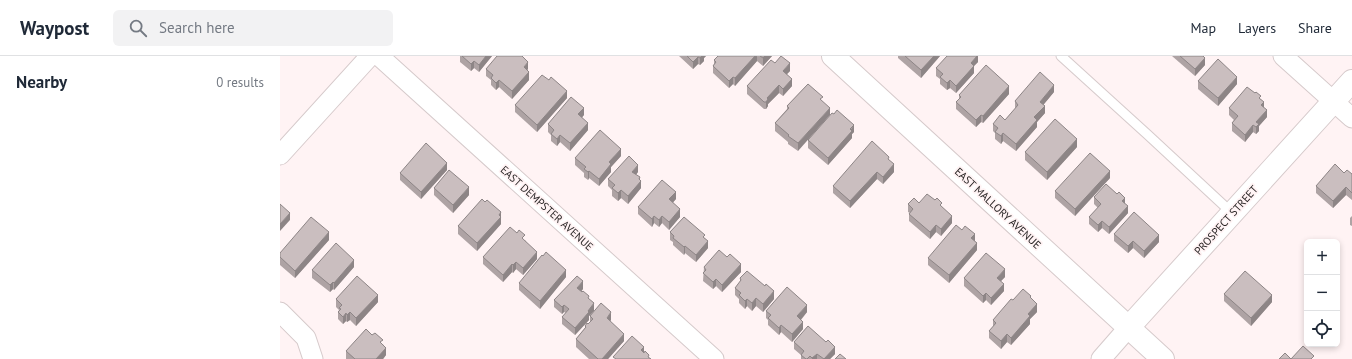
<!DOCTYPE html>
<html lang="en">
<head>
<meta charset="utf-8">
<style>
	:root { --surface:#fff; --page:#f2f2f3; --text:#1f2937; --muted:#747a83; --line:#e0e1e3 }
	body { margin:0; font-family:"PT Sans",sans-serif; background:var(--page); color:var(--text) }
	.controls { position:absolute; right:12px; bottom:12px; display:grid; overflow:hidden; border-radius:6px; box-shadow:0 2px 6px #0003 }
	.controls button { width:36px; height:36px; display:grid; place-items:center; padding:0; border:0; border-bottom:1px solid var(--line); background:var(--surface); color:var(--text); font:20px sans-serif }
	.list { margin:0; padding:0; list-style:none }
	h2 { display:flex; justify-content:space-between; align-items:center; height:52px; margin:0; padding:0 16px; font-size:17px }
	h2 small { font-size:13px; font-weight:400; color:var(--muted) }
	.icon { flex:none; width:22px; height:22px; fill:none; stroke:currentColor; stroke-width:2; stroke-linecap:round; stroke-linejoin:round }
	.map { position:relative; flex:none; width:1072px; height:303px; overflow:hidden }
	header { display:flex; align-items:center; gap:24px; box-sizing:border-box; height:56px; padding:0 20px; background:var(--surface); border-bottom:1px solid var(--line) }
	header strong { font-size:19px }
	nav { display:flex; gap:22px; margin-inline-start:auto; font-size:14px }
	.search { width:280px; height:36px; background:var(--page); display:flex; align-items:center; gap:10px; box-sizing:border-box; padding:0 14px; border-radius:6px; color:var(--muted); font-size:15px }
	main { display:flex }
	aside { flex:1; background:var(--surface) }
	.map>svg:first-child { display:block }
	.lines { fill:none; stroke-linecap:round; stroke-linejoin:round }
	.service-casing { stroke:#d6cacb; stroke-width:11 }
	.minor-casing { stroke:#d6cacb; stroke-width:21 }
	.tertiary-casing { stroke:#d6cacb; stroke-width:24 }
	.secondary-casing { stroke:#d6cacb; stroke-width:24 }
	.service { stroke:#fff; stroke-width:9 }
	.minor { stroke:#fff; stroke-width:19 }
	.tertiary { stroke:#fff; stroke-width:22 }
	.secondary { stroke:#fff; stroke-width:22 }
	.wall { fill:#aea3a4 }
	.shaded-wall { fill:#8d8586 }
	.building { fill:#cabebf; stroke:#8d8586 }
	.labels { text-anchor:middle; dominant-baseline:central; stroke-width:3.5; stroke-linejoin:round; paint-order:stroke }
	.street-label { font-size:11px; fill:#292525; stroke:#fff3f4 }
</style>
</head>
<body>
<header>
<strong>Waypost</strong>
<div class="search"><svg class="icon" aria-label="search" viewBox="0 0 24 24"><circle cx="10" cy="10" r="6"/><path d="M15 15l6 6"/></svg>Search here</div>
<nav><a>Map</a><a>Layers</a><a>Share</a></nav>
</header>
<main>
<aside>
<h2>Nearby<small>0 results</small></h2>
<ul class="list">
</ul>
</aside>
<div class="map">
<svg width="1072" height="303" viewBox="0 0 1072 303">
	<rect width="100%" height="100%" fill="#fff3f4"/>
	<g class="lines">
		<defs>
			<polyline id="service" points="781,0 868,79 952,157"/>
			<g id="minor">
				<polyline points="99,0 434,303"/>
				<polyline points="1003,0 1072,62"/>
				<polyline points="0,99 90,0"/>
				<polyline points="0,256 26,282 33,303"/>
				<polyline points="821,303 849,271"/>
			</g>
			<polyline id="tertiary" points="849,271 1072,25"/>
			<polyline id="secondary" points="553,0 883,303"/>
		</defs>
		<!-- service casing -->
		<use href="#service" class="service-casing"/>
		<!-- minor casing -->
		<use href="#minor" class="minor-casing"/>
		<!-- tertiary casing -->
		<use href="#tertiary" class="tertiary-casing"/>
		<!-- secondary casing -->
		<use href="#secondary" class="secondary-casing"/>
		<!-- service -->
		<use href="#service" class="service"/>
		<!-- minor -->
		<use href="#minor" class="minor"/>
		<!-- tertiary -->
		<use href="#tertiary" class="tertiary"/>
		<!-- secondary -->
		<use href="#secondary" class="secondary"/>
	</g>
	<!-- wall -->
	<g class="wall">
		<polygon points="180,0 212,0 199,16 194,12 191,15 180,6"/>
		<polygon points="399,0 426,0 424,2 424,5 420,9 418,8 413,13"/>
		<polygon points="438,0 492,0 483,10 477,5 455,30 453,28 449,32 433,17 433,10 434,8 434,4"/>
		<polygon points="618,0 660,0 641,22 618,2"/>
		<polygon points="698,0 698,6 694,10 694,17 676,37 670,32 667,34 660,28 660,23 656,20 656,12"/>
		<polygon points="892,0 923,0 925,9 915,20"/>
		<polygon points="495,7 510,15 507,18 512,30 503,40 499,37 488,48 488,50 486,53 484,53 467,38 467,30"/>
		<polygon points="206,13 248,13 247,14 249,24 232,43 219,31 216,34 211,29 211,24 206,20"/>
		<polygon points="269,24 287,42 257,76 235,56 235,49"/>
		<polygon points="918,25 957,28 938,50 918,33"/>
		<polygon points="528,28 518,95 508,88 508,86 495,75 495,67 507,53 507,50"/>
		<polygon points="774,36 763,49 765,57 757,66 757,71 736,95 723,85 721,88 715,83 715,77 713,75 713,68 725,64 735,53 735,45"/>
		<polygon points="729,38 703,67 701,66 696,71 676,53 676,46 679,43 679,39"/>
		<polygon points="981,43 987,61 979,70 979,75 976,78 973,76 965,86 952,75 952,67 954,64 949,59 949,52"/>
		<polygon points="554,58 574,76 572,78 572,82 548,109 528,92 528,84"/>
		<polygon points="304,59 302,61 308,74 290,95 280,86 277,90 271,85 271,79 268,76 268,68"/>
		<polygon points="797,91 767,124 745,104 745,96"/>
		<polygon points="341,100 331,111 331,116 319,130 309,122 308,124 304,121 304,117 295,109 295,102"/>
		<polygon points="609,104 614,116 603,128 597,123 570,152 553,137 553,130"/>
		<polygon points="167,114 141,143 120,124 120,117"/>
		<polygon points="358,116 356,119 360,124 361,132 348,148 341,142 338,145 332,140 332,134 328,130 328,123"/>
		<polygon points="1064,117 1072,118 1072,144 1066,139 1053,152 1036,137 1036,130"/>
		<polygon points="830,122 795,160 775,142 775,135"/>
		<polygon points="154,132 189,139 173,157 154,139"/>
		<polygon points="814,141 845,148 848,157 829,178 822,172 818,176 809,168 809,161 818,152 814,148"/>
		<polygon points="396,143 393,146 400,161 389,174 382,167 379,171 374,167 372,171 358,158 358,151"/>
		<polygon points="205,146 221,156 221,168 197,195 178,178 178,170"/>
		<polygon points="628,148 662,151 672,167 661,180 656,176 650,183 629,165 629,158 630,157 628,156"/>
		<polygon points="1072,160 1072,170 1070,169 1070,162"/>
		<polygon points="390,176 425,182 428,192 416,206 405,197 404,199 393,189 393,186 390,184"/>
		<polygon points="834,178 879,186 864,202 853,192 848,197 834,185"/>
		<polygon points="49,184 15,222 0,209 0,197"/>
		<polygon points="245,184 257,203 243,219 236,213 233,217 232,216 223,226 203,208 203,201"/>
		<polygon points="695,186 697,194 669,227 648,209 648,202"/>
		<polygon points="74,211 54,234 53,233 50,236 32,222 32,214"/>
		<polygon points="424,211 461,216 442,236 436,230 433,233 423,225"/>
		<polygon points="286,221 260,253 239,234 239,227"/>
		<polygon points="725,221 721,225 724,235 711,249 706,244 703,247 684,230 684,222"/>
		<polygon points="460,222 494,243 483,256 476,250 472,255 467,250 465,253 459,247 459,243 455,239 455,232 460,226"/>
		<polygon points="303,233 301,236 309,243 314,255 309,260 309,264 295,279 282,268 282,261 286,257 284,256 282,258 274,251 274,244"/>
		<polygon points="944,238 992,246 971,270 944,245"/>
		<polygon points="751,242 757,256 750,263 750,268 731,289 727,286 721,293 709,282 709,275 713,271 713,264 733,244"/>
		<polygon points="56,243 98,246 76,270 70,264 67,266 66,265 63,268 58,263 58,256 59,254 56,251"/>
		<polygon points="486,255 527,256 521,264 523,273 512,286 501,276 499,279 488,269 488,264 486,262"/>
		<polygon points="310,260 331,264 330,265 344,285 328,303 309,303 296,291 296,283 305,272 305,270 308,268 310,266"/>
		<polygon points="514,286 555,298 550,303 521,303 521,299 514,293"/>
		<polygon points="103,288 106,299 103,303 66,303 66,295"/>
	</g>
	<!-- shaded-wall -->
	<g class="shaded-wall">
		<polygon points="206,0 212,0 199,16 199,9"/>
		<polygon points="422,0 426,0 424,2 424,5 420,9 420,2"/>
		<polygon points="475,0 477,0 477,5 455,30 455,22"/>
		<polygon points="485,0 492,0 483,10 483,2"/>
		<polygon points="654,0 660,0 641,22 641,14"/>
		<polygon points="697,0 698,0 698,6 694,10 694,17 676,37 676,30 691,7"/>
		<polygon points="418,1 418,8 413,13 413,6"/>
		<polygon points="925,2 925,9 915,20 915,13"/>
		<polygon points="194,5 194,12 191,15 191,8"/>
		<polygon points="248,6 248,13 244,18 244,11"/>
		<polygon points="510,7 510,15 503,22 503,15"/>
		<polygon points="249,16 249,24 232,43 232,35"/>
		<polygon points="453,21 453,28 449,32 449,25"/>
		<polygon points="957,21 957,28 938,50 938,42"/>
		<polygon points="512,23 512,30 503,40 503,33"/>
		<polygon points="219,24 219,31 216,34 216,27"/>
		<polygon points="670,24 670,32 667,34 667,27"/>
		<polygon points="499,29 499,37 488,48 488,50 486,53 486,46 487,42"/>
		<polygon points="774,29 774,36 760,53 760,46"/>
		<polygon points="729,30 729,38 703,67 703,60"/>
		<polygon points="287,35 287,42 257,76 257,69"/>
		<polygon points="984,46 984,53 981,49"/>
		<polygon points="765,50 765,57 757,66 757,71 736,95 736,88 754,61"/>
		<polygon points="304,52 304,59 298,66 298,58"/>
		<polygon points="550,52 550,59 518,95 518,87"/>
		<polygon points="987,54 987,61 979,70 979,75 976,78 976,66"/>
		<polygon points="701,59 701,66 696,71 696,64"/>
		<polygon points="308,67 308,74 290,95 290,87"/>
		<polygon points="574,69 574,76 572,78 572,82 548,109 548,102"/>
		<polygon points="973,69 973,76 965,86 965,79"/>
		<polygon points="723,77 723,85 721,88 721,80"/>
		<polygon points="280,79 280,86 277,90 277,83"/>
		<polygon points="797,83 797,91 767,124 767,116"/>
		<polygon points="341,93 341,100 331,111 331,116 319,130 319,123 329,106"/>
		<polygon points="167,107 167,114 141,143 141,136"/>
		<polygon points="614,108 614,116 603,128 603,121"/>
		<polygon points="358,109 358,116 352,123 352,116"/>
		<polygon points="309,115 309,122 308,124 308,116"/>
		<polygon points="830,115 830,122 795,160 795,153"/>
		<polygon points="597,116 597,123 570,152 570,145"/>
		<polygon points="360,121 360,126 361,125 361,132 348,148 348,140"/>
		<polygon points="189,131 189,139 173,157 173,149"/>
		<polygon points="1066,131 1066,139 1053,152 1053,145"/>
		<polygon points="341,134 341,142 338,145 338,137"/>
		<polygon points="396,136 396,143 389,151 389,143"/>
		<polygon points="845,142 845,149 842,145"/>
		<polygon points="848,150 848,157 829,178 829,171"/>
		<polygon points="400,153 400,161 389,174 389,166"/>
		<polygon points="221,156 221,168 197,195 197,187"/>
		<polygon points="10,157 10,164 0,175 0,168"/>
		<polygon points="374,160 374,167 372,171 372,163"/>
		<polygon points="382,160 382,167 379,171 379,164"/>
		<polygon points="672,160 672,167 661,180 661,173"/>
		<polygon points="822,165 822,172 818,176 818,169"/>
		<polygon points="656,169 656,176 650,183 650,176"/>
		<polygon points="49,176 49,184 15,222 15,215"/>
		<polygon points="695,178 695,186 691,182"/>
		<polygon points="879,179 879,186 864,202 864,195"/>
		<polygon points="428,185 428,192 416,206 416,199"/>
		<polygon points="853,185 853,192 848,197 848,190"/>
		<polygon points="697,187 697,194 669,227 669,219"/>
		<polygon points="405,190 405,197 404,199 404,191"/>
		<polygon points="257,196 257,203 243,219 243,212"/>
		<polygon points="74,204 74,211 54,234 54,227"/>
		<polygon points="236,206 236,213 233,217 233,209"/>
		<polygon points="232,208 232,216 223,226 223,219"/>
		<polygon points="461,208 461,216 442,236 442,229"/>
		<polygon points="725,213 725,221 717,229 717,222"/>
		<polygon points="286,214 286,221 260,253 260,245"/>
		<polygon points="436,223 436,230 433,233 433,226"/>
		<polygon points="303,225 303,233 297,240 297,232"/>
		<polygon points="53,226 53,233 50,236 50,229"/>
		<polygon points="724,228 724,235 711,249 711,242"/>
		<polygon points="494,235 494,243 483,256 483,248"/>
		<polygon points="706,237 706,244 703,247 703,240"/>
		<polygon points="98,239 98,246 76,270 76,262"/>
		<polygon points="992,239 992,246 971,270 971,262"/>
		<polygon points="476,242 476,250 472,255 472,247"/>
		<polygon points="467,243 467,250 465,253 465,245"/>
		<polygon points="314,247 314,255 309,260 309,264 295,279 295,272 308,255"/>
		<polygon points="757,248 757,256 750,263 750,268 731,289 731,282 748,258"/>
		<polygon points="284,249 284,256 282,258 282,251"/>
		<polygon points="527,249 527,256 517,268 517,260"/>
		<polygon points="70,256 70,264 67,266 67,259"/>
		<polygon points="331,256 331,264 327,269 327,262"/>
		<polygon points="66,257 66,265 63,268 63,261"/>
		<polygon points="523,266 523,273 512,286 512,278"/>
		<polygon points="501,269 501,276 499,279 499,272"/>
		<polygon points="344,278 344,285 328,303 322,303"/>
		<polygon points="727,278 727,286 721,293 721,285"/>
		<polygon points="364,291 364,298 361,294"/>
		<polygon points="555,291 555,298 550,303 544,303"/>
		<polygon points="106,292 106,299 103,303 96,303"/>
		<polygon points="537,298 537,303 532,303 532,302"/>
	</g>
	<!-- building -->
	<g class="building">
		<polygon points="182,0 206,0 199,9 194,5 191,8"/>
		<polygon points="217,0 242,0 248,6 244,11 249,16 232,35 219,24 216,27 211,22 213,19 206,13"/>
		<polygon points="407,0 422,0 420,2 418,1 413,6"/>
		<polygon points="438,0 475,0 455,22 453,21 449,25 433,10 436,6 434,4"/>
		<polygon points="480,0 485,0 483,2"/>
		<polygon points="501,0 510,7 503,15 512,23 503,33 499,29 487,42 488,43 486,46 484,46 467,30 491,4 495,7"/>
		<polygon points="625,0 654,0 641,14"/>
		<polygon points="667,0 697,0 691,7 694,10 676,30 670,24 667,27 660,21 663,18 656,12"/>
		<polygon points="900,0 923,0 925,2 915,13"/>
		<polygon points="938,3 957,21 938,42 918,25"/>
		<polygon points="706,9 729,30 703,60 701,59 696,64 676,46 681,41 679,39"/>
		<polygon points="760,16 774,29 760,46 765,50 754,61 757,64 736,88 723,77 721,80 715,76 718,72 713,68 720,59 725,64 738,49 735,45"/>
		<polygon points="262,19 269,24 271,21 287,35 257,69 235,49"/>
		<polygon points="528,28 543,41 540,43 550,52 518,87 508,80 509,79 495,67 509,52 507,50"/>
		<polygon points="967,31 975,37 976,36 981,40 979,42 984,46 981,49 987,54 976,66 979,68 976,71 973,69 965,79 952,67 958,60 949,52"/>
		<polygon points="291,41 304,52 298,58 308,67 290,87 280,79 277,83 271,78 274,74 268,68"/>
		<polygon points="557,54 574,69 570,73 572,75 548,102 528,84 552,57 554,58"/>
		<polygon points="775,63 797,83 767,116 745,96"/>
		<polygon points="320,74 341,93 329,106 331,108 319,123 309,115 308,116 304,113 306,111 295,102"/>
		<polygon points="592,85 609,101 608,103 614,108 603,121 597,116 570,145 553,130"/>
		<polygon points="146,87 167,107 141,136 120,117"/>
		<polygon points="810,97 830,115 795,153 775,135"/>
		<polygon points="349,100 358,109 352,116 360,121 359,123 361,125 348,140 341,134 338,137 332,132 335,129 328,123"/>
		<polygon points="1055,108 1064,117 1067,114 1072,118 1072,137 1066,131 1053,145 1036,130"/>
		<polygon points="169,114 189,131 173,149 154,132"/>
		<polygon points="382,124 396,136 389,143 400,153 389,166 382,160 379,164 374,160 372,163 358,151"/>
		<polygon points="826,128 837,138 839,136 845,142 842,145 848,150 829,171 822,165 818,169 809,161 821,148 814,141"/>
		<polygon points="647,138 655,144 657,142 662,147 660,149 672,160 661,173 656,169 650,176 629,158 633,153 628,148 634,142 639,147"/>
		<polygon points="202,143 205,146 207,144 221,156 219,159 221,161 197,187 178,170"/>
		<polygon points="0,148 10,157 0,168"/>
		<polygon points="854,156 879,179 864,195 853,185 848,190 834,178"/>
		<polygon points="31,161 49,176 15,215 0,201 0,197"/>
		<polygon points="404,161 425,179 423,181 428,185 416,199 405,190 404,191 393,182 394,180 390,176"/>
		<polygon points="676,169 682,174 685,170 695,178 691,182 697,187 669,219 648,202"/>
		<polygon points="230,171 237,177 239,174 245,179 242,182 257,196 243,212 236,206 233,209 232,208 223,219 203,201"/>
		<polygon points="56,187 74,204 54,227 53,226 50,229 32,214"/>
		<polygon points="439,194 447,201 450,198 461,208 442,229 436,223 433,226 423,217 426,214 424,211"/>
		<polygon points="266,196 286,214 260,245 239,227 262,199 263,200"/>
		<polygon points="706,197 725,213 717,222 724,228 711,242 706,237 703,240 684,222"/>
		<polygon points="467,215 485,230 486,228 494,235 483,248 476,242 472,247 467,243 465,245 459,239 461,237 455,232 461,224 460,222"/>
		<polygon points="965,215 992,239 971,262 944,238"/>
		<polygon points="77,220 98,239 76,262 70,256 67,259 66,257 63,261 58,256 61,253 59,252 62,249 56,243"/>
		<polygon points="297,220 303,225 297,232 302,236 303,235 309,240 308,242 314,247 308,255 309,256 295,272 282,261 289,253 284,249 282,251 274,244"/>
		<polygon points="507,231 527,249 517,260 523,266 512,278 501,269 499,272 488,262 491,259 486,255"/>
		<polygon points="743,233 751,240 750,241 757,248 748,258 750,260 731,282 727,278 721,285 709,275 716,267 713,264 731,243 733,244"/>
		<polygon points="321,247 331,256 327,262 344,278 322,303 318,303 296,283 306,271 305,270 307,267 308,268 313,263 310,260"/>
		<polygon points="528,270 546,286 548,284 555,291 544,303 537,298 532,302 530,300 527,303 526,303 521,299 524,295 514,286"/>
		<polygon points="86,273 92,279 95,277 103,284 100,286 106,292 96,303 75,303 66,295"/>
		<polygon points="352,280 364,291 361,294 364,297 365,295 369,299 368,301 371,303 336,303 333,301"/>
		<polygon points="1023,290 1034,300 1031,303 999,303 1005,297 1011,303"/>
		<polygon points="560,298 566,303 555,303"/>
	</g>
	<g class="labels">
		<!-- street labels -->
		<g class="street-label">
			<text transform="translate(267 152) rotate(42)">EAST DEMPSTER AVENUE</text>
			<text transform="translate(718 152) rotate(43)">EAST MALLORY AVENUE</text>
			<text transform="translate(946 164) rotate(-48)">PROSPECT STREET</text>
		</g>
	</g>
</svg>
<div class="controls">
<button>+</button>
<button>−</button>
<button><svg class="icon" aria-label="locate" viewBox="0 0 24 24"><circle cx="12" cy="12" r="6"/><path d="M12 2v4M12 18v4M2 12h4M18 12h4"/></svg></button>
</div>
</div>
</main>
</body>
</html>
